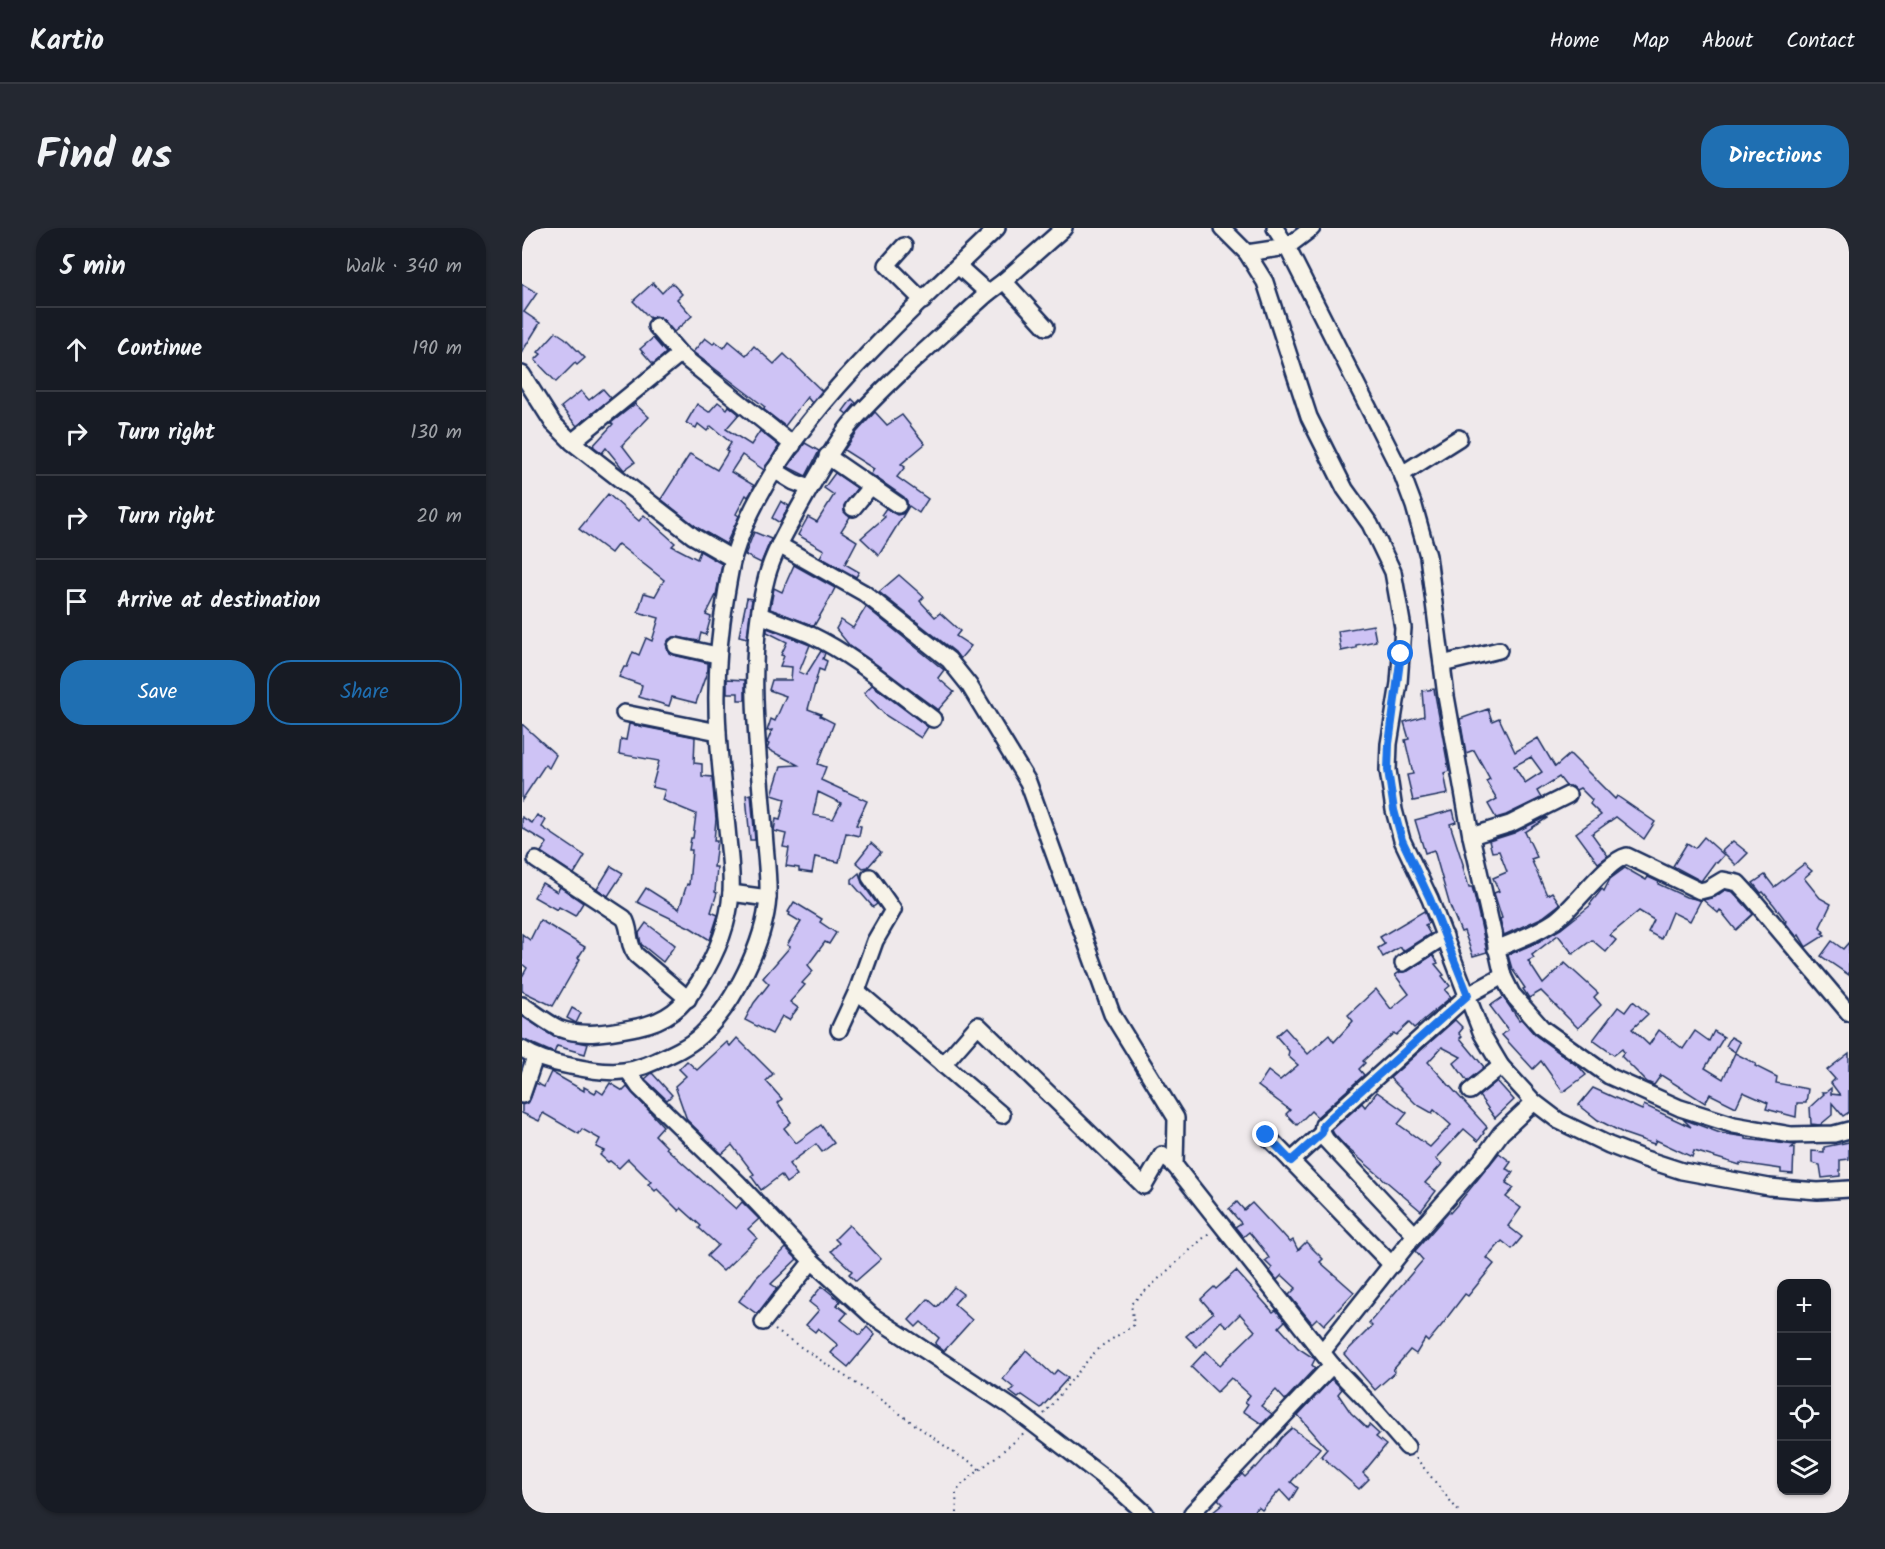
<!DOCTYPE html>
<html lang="en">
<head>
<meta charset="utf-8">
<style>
	:root { --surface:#171b24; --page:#242831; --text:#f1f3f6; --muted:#9ea1a6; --line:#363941; --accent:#1f6fb2 }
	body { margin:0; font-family:Kalam,sans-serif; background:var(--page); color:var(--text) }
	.controls { position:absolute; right:18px; bottom:18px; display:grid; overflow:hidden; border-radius:12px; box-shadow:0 2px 4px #0004 }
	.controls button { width:54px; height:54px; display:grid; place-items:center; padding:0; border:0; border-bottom:2px solid var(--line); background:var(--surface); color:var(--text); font:30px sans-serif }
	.stop { position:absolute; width:18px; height:18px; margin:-14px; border:4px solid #1a73e8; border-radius:50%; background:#fff }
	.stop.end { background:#1a73e8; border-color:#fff; box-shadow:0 2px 6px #0008 }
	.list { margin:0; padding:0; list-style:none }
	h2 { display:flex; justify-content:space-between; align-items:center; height:78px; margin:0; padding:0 24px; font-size:26px }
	h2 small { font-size:20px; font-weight:400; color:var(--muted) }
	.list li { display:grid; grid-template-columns:39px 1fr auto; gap:18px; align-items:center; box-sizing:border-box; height:84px; padding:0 24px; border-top:2px solid var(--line) }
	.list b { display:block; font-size:22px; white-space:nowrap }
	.list em { font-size:20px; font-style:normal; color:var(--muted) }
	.actions { display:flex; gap:12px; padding:18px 24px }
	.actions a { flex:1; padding:14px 0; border:2px solid var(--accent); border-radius:24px; text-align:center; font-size:21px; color:var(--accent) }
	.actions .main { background:var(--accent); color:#fff }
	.icon { flex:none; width:33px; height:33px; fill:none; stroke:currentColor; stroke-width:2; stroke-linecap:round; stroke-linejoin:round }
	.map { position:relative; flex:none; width:1327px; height:1285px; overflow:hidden; border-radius:24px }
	header { display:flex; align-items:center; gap:36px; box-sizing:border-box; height:84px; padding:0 30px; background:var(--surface); border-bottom:2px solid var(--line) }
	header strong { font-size:28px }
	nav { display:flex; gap:33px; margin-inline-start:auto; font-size:21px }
	.intro { display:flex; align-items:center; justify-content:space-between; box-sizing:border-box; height:144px; padding:0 36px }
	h1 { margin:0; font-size:42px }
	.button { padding:15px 27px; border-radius:24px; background:var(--accent); color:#fff; font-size:21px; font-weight:700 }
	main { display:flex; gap:36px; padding:0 36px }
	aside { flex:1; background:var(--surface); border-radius:24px; box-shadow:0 2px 4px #0004 }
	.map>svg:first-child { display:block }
	.building { fill:#cec3f5; stroke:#1b2f5e; stroke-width:1.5; fill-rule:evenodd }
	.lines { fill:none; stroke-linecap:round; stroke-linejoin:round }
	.minor-casing { stroke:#1b2f5e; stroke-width:20 }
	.path { stroke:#1b2f5e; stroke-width:2; stroke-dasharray:1.5 4.5; stroke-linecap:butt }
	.minor { stroke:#f7f3e8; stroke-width:15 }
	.route { stroke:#1a73e8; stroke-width:8 }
</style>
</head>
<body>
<header>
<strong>Kartio</strong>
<nav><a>Home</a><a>Map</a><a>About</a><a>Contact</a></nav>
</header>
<div class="intro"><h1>Find us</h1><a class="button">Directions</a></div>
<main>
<aside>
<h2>5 min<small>Walk · 340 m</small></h2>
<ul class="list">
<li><svg class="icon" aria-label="ahead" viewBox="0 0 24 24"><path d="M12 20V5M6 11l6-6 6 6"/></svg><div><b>Continue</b></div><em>190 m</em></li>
<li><svg class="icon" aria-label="right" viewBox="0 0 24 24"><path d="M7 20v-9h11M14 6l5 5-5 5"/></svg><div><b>Turn right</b></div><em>130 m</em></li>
<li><svg class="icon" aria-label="right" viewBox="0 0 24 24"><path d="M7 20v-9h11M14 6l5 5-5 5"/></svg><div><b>Turn right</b></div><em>20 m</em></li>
<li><svg class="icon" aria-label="arrive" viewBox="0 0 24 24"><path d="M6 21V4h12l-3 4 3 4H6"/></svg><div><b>Arrive at destination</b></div></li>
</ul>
<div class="actions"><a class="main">Save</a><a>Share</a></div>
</aside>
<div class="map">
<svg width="1327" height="1285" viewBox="0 0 1327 1285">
	<rect width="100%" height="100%" fill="#efe9eb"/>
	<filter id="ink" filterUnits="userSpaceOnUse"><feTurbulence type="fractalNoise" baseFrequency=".0167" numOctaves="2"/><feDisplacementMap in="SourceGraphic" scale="12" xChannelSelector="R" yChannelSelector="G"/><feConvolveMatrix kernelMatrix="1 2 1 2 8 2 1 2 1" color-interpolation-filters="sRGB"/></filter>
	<g filter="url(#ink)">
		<!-- building -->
		<g class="building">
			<polygon points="131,55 140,65 150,55 160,66 155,71 170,88 152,104 141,91 133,88 128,90 111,73"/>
			<polygon points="0,56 15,65 2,84 18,95 0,124"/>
			<polygon points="34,104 43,110 63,130 55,137 53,135 34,154 13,132 19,126 16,124"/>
			<polygon points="131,110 144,125 131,136 118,121"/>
			<polygon points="183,110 191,116 193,113 202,120 207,113 224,127 232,118 252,136 262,126 300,163 290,175 285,169 263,198 241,181 243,179 171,124"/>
			<polygon points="81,161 89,170 55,198 39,179 59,163 67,172"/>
			<polygon points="330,171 334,175 325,186 321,183"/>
			<polygon points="196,174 205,181 207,178 217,186 204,201 229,217 238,203 257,218 242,242 220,227 209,244 233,258 226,269 224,267 214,286 217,288 204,316 176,300 139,271 168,226 195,242 206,224 204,223 209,215 189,198 185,203 176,196 174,200 164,195 175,176 187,184"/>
			<polygon points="113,176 127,189 100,217 113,234 102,242 84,220 80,225 71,218 91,196 89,195"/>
			<polygon points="353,184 365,197 380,187 403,216 379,236 383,239 375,249 406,271 397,285 387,278 357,327 339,310 363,289 360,286 364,280 375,287 380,286 384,282 385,273 382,269 349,246 352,241 322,222 335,204"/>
			<polygon points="283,215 297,223 284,248 266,239"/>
			<polygon points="313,245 335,260 322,278 322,284 328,289 319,303 335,313 323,336 337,344 334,349 298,329 302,322 276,307 286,289 295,294 312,267 302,260"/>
			<polygon points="86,266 117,293 122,287 153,315 150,318 175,331 178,323 200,336 194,367 184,387 189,389 184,407 179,405 177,413 152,409 147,411 144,416 147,425 151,427 186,435 186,441 174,475 150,469 147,478 117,469 120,457 97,449 102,439 105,439 111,424 117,427 124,410 130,413 137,390 116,384 122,365 133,368 142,352 96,316 89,325 57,301"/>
			<polygon points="259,273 267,278 258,295 250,290"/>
			<polygon points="232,304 249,311 239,335 223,327"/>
			<polygon points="272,337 313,360 306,374 292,398 248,381 252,360 260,364"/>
			<polygon points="377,347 402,369 398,373 413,389 418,385 438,403 434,408 449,418 438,431 433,424 357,364"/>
			<polygon points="225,370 230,371 225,410 217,408"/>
			<polygon points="344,379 422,442 416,450 432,464 416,482 328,418 314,401 319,392 331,400"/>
			<polygon points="851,397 854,413 834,417 834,420 819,423 816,403"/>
			<path d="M245,400L288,417L277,444L284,447L299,423L303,425L301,431L305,433L302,443L297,441L286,481L299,486L298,488L312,495L296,536L304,539L299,552L345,573L334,597L339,598L337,608L324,605L317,634L293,629L290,645L277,643V640L264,638L267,620L261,619L264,606L252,603L254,591L258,592L263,571L250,567L259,538L276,537L245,521L247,516L245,515L250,502L245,503L249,491L253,493L264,468L247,462L250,452H269L270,439L258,438L262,428L259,427L265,414L245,404ZM296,564L319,575L311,591L291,587Z"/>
			<polygon points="205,451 223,452 223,472 216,472 216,465 205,465"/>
			<polygon points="350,457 406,499 399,510 363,487 342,465"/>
			<polygon points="912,461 927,543 922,545 926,566 891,573 885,547 891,546 883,512 887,511 882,494 902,488 900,463"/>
			<path d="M966,481L970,493L977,490L993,524L1016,510L1033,539L1048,526L1093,571L1095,568L1133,594L1122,611L1094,589L1070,606L1086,628L1076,635L1054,605L1079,587L1068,576L1070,572L1058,560L1054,562L1051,559L1044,558L1037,549L1015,563L1019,570L984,587L974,590L966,576L975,571L964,553L968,551L952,522L944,525L938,491ZM1009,529L1020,544L1003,555L992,538Z"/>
			<polygon points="0,496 34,527 27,540 23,537 0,572"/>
			<polygon points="107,496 173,509 172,535 180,536 180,548 190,549 194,591 192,613 195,613 192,639 195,639 193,664 195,665 189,684 196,687 188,712 169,700 115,674 124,660 157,681 165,656 167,657 170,622 167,622 169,610 171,610 174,586 140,572 143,562 130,559 137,533 97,526 99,511 104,512"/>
			<polygon points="229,566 233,612 228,612 224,567"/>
			<polygon points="931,582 934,594 928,596 942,639 941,639 947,659 950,659 952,666 964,719 965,724 951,728 942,703 939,704 928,678 912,622 903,625 893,592"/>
			<polygon points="15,587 24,592 20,599 63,628 52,646 19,624 25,615 0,600 0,589 10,595"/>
			<polygon points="1024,589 1025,590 1003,604 1015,629 1009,631 1025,667 1030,664 1038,676 1021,689 982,707 978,691 980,690 972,665 977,663 971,650 985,644 977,623 970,624 967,613 992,605"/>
			<polygon points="1182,609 1202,627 1195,635 1193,634 1179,653 1151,638 1165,615 1173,620"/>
			<polygon points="1211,613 1226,625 1214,637 1200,623"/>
			<polygon points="349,615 359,624 346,639 341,640 334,634"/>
			<polygon points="1282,636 1290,643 1282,650 1298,670 1309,676 1298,699 1302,704 1300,705 1303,707 1284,719 1277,707 1275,709 1263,694 1264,693 1252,677 1241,664 1239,665 1231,655 1243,647 1252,659"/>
			<polygon points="89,638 101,645 86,668 75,661"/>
			<polygon points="1103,640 1124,652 1126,649 1137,654 1136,656 1164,669 1179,672 1168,693 1150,684 1139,711 1126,704 1132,692 1117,683 1088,707 1094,712 1084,724 1070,712 1051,726 1036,707 1010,727 1012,730 1006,733 1021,756 1043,735 1076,765 1072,769 1079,777 1056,800 1019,763 1007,770 1001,761 1003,760 990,741 986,727 1016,714 1039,701 1069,677 1068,676 1080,661 1082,663 1088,651"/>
			<polygon points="337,645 340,655 355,676 351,679 330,655 330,651"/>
			<polygon points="20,655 35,664 38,659 61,675 53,688 37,679 35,682 12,669"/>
			<polygon points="1203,662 1211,664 1231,686 1214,702 1198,682 1196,685 1181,672 1193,669"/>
			<polygon points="272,674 300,691 298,694 314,705 307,716 303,714 286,737 291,743 280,755 283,757 268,774 276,780 267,792 260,788 250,806 223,792 232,775 247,756 241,750 268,719 265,717 277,697 279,694 267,687 268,685 266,684"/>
			<polygon points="902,683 907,695 903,697 908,706 881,723 878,719 861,729 856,720 863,716 858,709"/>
			<polygon points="18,692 63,719 56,730 58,731 31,778 0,763 0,749 5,740 0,736 0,706 8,712"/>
			<polygon points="124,695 153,717 141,734 119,716 117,705"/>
			<polygon points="1310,713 1321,721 1327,714 1327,747 1299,728"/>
			<polygon points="911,727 916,735 913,736 922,747 920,748 928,758 923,762 929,769 892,800 887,795 874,807 872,805 853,822 841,833 843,835 837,841 842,847 795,889 789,883 775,897 764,886 768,882 736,858 746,843 758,852 776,837 766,828 767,823 754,808 763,800 786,826 807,807 812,814 831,793 826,787 854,761 869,781 887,766 873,747 878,744 886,743"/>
			<polygon points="981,769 997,792 999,791 1013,807 1058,840 1064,847 1041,864 1019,833 1011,841 980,807 986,802 968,778"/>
			<polygon points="1111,773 1126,786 1110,801 1127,817 1137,802 1161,821 1173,803 1187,813 1192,803 1202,809 1183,840 1201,851 1213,825 1234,836 1233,838 1255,849 1254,855 1286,861 1284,875 1275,875 1274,889 1244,881 1246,875 1221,864 1214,879 1188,866 1183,875 1139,847 1132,857 1125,854 1099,828 1102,824 1100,821 1092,827 1071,812 1096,779 1103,784"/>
			<polygon points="50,780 59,785 54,795 45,790"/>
			<polygon points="0,788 32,809 66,816 63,826 35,818 32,825 0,811"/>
			<polygon points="933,792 941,800 937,805 940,808 938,810 962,839 945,853 932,835 939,829 920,819 906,834 965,899 961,904 962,905 956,913 942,901 914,931 920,936 903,955 914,963 899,983 824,919 812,906 810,902 840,875 843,879 855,864 885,885 876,896 908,919 929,897 912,882 910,885 894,876 868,850"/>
			<polygon points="1209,809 1218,814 1213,824 1204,818"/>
			<polygon points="215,810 251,846 244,853 260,871 256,875 269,894 262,900 274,915 299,897 312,915 300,924 294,916 267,936 275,947 264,955 259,947 239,962 229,948 232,946 210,917 200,926 165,892 153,858 164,848 157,841 165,833 175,842 205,814 208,818"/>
			<polygon points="1327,825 1327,884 1321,888 1310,875 1310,887 1298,897 1289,896 1288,879 1302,866 1300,864 1304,864 1309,860 1309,866 1318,867 1309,855 1313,851 1305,842"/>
			<polygon points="29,844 62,863 62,859 73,865 75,862 81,866 88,855 101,863 105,859 141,898 133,907 145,919 144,920 184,956 185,955 214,981 220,974 237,991 226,1001 235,1010 201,1043 185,1028 196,1017 177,1000 179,998 159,980 157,983 135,961 133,963 126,956 129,954 106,931 97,940 88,933 86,934 78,927 82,923 74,919 78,911 60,901 57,906 21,885 17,893 0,885 0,877 7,874 14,855 22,859"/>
			<polygon points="130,845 150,867 145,872 123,851"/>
			<polygon points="975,853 992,872 973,890 957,868"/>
			<polygon points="1071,860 1120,882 1122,877 1169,899 1161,891 1198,905 1224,909 1224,911 1273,917 1268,921 1272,920 1271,946 1259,945 1259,941 1218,935 1218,937 1172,923 1170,929 1134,912 1132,916 1103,906 1076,892 1057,877"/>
			<polygon points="1327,914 1327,931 1318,932 1318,948 1300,950 1298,937 1290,935 1290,923 1302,924 1302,919"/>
			<polygon points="977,925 989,934 984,941 991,944 984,955 992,960 984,969 999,980 986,998 1000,1009 990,1021 980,1013 965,1030 972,1036 946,1068 943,1066 924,1091 924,1092 906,1114 903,1111 894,1126 888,1122 871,1142 873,1144 853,1162 822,1126 850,1098 847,1095 901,1032 893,1023 927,984 928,985 935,977"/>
			<polygon points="715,974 722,982 730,975 759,1006 760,1005 768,1014 771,1012 776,1022 784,1014 801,1031 798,1034 832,1064 802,1097 795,1090 790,1095 767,1067 774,1060 760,1047 755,1052 748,1043 750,1040 743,1033 747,1030 741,1021 727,1004 721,1009 713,999 719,995 707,981"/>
			<polygon points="327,997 359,1031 334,1053 327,1046 330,1043 309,1023 317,1015 313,1011"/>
			<polygon points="264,1020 275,1031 249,1056 255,1060 235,1086 217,1073 234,1050"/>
			<polygon points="714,1043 751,1084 754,1082 763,1093 757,1099 776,1120 793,1131 790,1137 793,1140 763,1172 754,1162 739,1178 750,1186 740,1196 721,1183 726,1176 723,1174 728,1167 709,1150 695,1164 669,1139 684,1123 698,1137 733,1103 718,1086 705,1099 699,1093 675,1119 664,1108 691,1085 679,1071 692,1059 694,1061"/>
			<polygon points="300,1058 318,1073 315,1077 325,1085 319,1092 338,1107 345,1099 353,1107 326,1139 309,1125 316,1117 296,1100 293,1104 284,1097 297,1082 287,1074"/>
			<polygon points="432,1059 441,1066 432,1076 450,1092 422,1123 413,1116 417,1110 399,1094 394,1099 387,1092 406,1071 415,1079"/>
			<polygon points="504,1122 531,1147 535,1142 546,1150 519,1180 500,1167 496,1170 488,1164 492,1160 481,1151"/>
			<polygon points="810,1151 820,1161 816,1166 829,1185 845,1200 847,1197 857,1206 854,1209 864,1217 841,1245 847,1251 837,1261 799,1228 805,1221 776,1187"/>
			<polygon points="770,1200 798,1220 769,1254 776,1260 768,1273 758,1262 740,1282 736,1279 730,1285 690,1285 701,1276 696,1271 720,1246 723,1249 733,1239 734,1240 754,1217 759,1210"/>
		</g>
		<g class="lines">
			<defs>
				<g id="minor">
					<polyline points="700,0 725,25 743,54 787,189 823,261 848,296 871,344 881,400 877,455 867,516 866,542 872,582 880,612 908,671 960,806 979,838 1012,874 1037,893 1087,917 1120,930 1160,943 1247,959 1296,963 1327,961"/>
					<polyline points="753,0 765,19 880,246 892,278 906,328 924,468 949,608 981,748 990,766 1020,800 1087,848 1158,880 1212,897 1269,907 1312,906 1327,902"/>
					<polyline points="382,18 365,37 401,73"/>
					<polyline points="725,25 765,19 790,0"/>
					<polyline points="436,38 466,65"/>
					<polyline points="482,53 524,99"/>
					<polyline points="134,98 158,126 271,217"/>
					<polyline points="0,146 31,195 50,214 171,308 211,331"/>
					<polyline points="50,214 158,126"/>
					<polyline points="305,228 376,277"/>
					<polyline points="252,242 272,254 288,260"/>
					<polyline points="880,246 937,210"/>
					<polyline points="331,280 349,258"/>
					<polyline points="257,317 342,365 427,432 447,457 506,554 590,786 654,890 653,938 810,1137"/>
					<path d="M238,387C255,394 273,400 289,407C333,428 372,462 411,491"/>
					<polyline points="154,418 195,427"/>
					<polyline points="920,436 977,422"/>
					<polyline points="102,485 196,504"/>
					<polyline points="949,608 988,596 1046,567"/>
					<path d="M14,632L102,690C110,702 104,713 114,727L166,771"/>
					<polyline points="209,665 246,670"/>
					<path d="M974,721C994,713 1015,705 1033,693C1054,678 1084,633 1105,628L1178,663L1186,661L1201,652L1216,655L1229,669L1327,785"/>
					<polyline points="881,735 923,708"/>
					<polyline points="335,763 353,713 371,682 348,649"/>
					<path d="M0,777C12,784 24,794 36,800C62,810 89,804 115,799C145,793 161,779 177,754C194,727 207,696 209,664C210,647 208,628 206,611C203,576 198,540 196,505C193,458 196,413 204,367C206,355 208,342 211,330C250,202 381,92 475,0"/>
					<polyline points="317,802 335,763 480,887"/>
					<path d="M0,821C16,831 30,835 48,838C81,845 103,848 134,833C150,826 166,819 179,807C212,777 243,714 246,669C247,647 243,624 242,602C236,518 223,430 245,348C252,323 266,300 278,278C294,250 308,223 327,198C346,175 368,155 389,135C415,112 440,88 466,65L482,53L542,0"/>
					<polyline points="421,837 456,797 622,958 640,927 653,938"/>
					<polyline points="106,843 117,859 216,955 290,1033 349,1087 491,1180 594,1259 623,1285"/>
					<polyline points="948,863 979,838"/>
					<polyline points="0,867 13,829"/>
					<polyline points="744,907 870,1037"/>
					<polyline points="769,933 800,905"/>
					<polyline points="893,1007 804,912 800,905 801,897 946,767 981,748"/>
					<polyline points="241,1094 290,1033"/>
					<polyline points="800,1124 893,1007 961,930 979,905 1012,874"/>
					<polyline points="670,1285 810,1137 845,1173 885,1219"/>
				</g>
			</defs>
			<!-- minor casing -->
			<use href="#minor" class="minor-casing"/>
			<!-- path -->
			<g class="path">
				<polyline points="253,1102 359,1172 438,1229 451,1235 458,1242"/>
				<polyline points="522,1186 570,1127 581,1117 612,1097 609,1076 687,1005"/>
				<polyline points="894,1230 938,1285"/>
				<polyline points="435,1285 434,1266 438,1258 503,1205"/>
			</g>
			<!-- minor -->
			<use href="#minor" class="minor"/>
		</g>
	</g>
	<g class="lines" filter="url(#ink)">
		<!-- route -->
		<polyline class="route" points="744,907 769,933 800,905 801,897 806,892 946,767 908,671 880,612 872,582 866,542 867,516 879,426"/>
	</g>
</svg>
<div class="controls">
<button>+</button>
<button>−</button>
<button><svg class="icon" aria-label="locate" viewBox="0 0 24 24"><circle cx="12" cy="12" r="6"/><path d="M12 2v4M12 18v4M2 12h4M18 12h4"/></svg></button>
<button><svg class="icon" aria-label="layers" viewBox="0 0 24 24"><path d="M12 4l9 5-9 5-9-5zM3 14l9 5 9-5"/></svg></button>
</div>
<div class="stop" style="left:879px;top:426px"></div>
<div class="stop end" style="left:744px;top:907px"></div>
</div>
</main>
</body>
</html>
